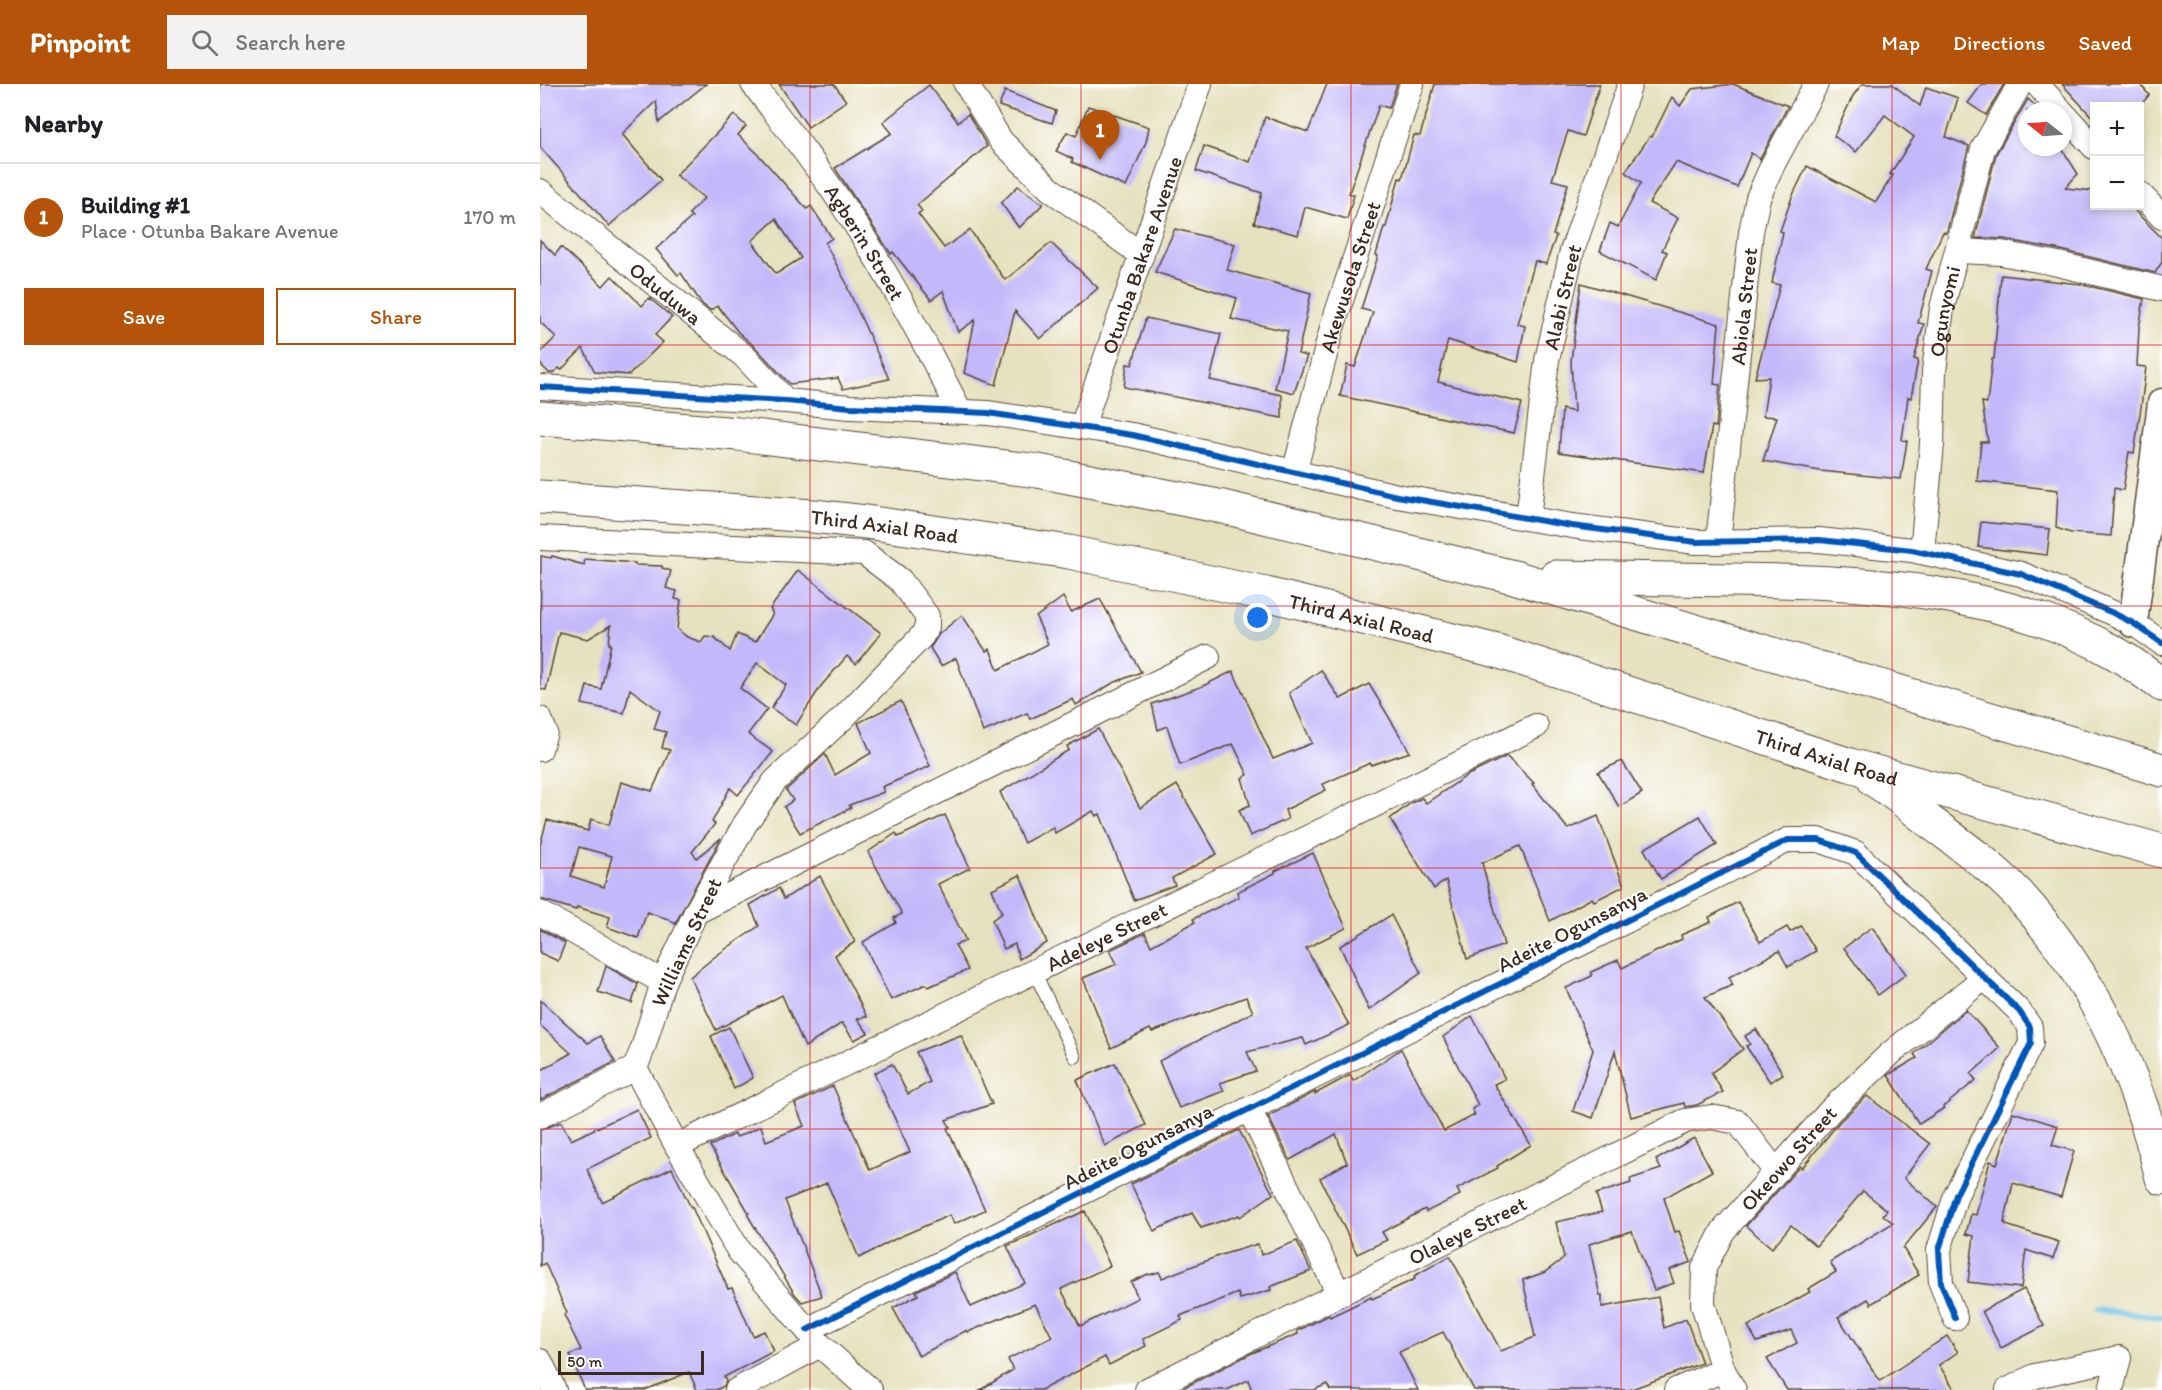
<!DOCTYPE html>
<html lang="en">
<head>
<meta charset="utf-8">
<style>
	:root { --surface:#fff; --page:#f2f2f2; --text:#202124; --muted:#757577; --line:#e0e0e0; --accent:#b45309 }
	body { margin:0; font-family:Itim,sans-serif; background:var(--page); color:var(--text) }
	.controls { position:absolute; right:18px; top:18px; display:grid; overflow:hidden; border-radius:0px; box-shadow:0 3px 9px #0003 }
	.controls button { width:54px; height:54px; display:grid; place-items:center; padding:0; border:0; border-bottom:2px solid var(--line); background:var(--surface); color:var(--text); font:30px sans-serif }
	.compass { position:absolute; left:1478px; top:18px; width:54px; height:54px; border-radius:50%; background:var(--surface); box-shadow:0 3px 9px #0003; rotate:287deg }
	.scale { position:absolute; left:18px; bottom:15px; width:146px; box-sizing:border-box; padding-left:6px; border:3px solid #3b2a1e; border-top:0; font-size:16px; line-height:21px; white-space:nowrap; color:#3b2a1e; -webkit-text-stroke:4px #fff; paint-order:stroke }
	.you { position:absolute; left:718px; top:534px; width:21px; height:21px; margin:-15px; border:4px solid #fff; border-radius:50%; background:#1a73e8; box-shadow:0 0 0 9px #1a73e833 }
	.badge { display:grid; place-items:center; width:39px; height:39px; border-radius:50%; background:var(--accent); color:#fff; font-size:20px; font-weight:700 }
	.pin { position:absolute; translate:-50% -50px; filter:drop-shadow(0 2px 3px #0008) }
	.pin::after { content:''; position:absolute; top:32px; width:21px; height:18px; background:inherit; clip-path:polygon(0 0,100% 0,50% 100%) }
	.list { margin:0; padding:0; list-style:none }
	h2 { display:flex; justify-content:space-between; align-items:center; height:78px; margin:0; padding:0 24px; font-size:26px }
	h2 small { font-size:20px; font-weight:400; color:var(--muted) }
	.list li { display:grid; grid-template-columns:39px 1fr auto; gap:18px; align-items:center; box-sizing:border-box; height:108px; padding:0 24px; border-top:2px solid var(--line) }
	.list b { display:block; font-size:22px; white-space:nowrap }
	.list p { margin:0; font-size:20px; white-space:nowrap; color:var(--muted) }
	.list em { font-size:20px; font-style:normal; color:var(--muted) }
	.actions { display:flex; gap:12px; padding:18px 24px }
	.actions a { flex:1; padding:14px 0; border:2px solid var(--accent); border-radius:0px; text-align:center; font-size:21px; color:var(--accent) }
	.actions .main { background:var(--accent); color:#fff }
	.icon { flex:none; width:33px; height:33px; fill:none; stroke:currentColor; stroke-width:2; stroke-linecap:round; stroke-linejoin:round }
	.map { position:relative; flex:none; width:1622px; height:1306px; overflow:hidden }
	header { display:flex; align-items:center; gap:36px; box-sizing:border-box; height:84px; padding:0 30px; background:var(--accent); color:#fff }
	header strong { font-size:28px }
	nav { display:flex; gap:33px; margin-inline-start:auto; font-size:21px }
	.search { width:420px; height:54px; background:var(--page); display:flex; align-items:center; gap:15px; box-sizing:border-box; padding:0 21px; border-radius:0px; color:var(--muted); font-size:22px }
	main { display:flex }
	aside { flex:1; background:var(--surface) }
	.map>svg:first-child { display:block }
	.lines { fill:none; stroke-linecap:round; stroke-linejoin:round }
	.stream { stroke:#69c1e6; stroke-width:6 }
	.building { fill:#c3b8f9; fill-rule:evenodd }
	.service-casing { stroke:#554536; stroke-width:14 }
	.minor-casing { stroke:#554536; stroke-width:26 }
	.tertiary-casing { stroke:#554536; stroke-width:31 }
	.motorway-casing { stroke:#554536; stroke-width:35 }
	.service { stroke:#fff; stroke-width:12 }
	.minor { stroke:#fff; stroke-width:24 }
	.tertiary { stroke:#fff; stroke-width:28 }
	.motorway { stroke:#fff; stroke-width:33 }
	.cycleway-casing { stroke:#fff; stroke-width:10 }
	.cycleway { stroke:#0057b8; stroke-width:6 }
	.grid { fill:none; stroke:#d62828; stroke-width:1.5; stroke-opacity:0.55 }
	.labels { text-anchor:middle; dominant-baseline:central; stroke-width:4.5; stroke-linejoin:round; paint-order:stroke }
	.street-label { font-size:21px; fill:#3b2a1e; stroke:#fff }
</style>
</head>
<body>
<header>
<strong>Pinpoint</strong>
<div class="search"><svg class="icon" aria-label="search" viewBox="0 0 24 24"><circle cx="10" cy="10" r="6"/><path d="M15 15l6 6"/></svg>Search here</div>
<nav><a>Map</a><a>Directions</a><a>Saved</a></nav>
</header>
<main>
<aside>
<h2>Nearby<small></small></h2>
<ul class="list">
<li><span class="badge">1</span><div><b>Building #1</b><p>Place · Otunba Bakare Avenue</p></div><em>170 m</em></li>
</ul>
<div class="actions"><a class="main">Save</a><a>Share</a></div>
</aside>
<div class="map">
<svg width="1622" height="1306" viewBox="0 0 1622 1306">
	<rect width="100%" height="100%" fill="#fff"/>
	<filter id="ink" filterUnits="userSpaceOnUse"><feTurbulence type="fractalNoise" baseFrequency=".0167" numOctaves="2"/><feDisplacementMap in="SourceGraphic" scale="12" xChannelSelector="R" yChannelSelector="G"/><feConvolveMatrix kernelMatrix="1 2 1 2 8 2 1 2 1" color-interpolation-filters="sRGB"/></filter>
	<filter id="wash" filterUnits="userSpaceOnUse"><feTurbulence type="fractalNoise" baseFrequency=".008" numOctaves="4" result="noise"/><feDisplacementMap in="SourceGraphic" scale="24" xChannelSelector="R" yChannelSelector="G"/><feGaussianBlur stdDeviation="1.35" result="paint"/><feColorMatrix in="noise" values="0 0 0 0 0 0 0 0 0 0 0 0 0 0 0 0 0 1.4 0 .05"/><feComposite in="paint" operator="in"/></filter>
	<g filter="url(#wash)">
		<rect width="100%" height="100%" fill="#e6e1be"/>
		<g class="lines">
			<!-- stream -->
			<polyline class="stream" points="1555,1226 1622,1233"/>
		</g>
		<g id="blocks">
			<!-- building -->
			<g class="building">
				<polygon points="0,0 166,0 119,38 116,17 82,50 121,96 69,142 0,63"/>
				<polygon points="239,0 294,0 306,17 268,43"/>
				<polygon points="787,0 857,0 849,24 839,21 809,109 814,111 807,135 765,123 758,151 714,139 722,109 656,87 664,62 710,78 725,33 768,48"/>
				<polygon points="895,0 1060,0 1043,52 1028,47 1012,96 1028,100 1013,151 1016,152 1006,180 995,177 977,240 985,242 978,278 908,256 898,298 982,319 974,349 800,312 807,281 815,283 833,228 821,225 838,172 836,171 844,143 846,143 859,94 862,95 874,51 880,52"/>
				<polygon points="1193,0 1248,22 1220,75 1211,69 1197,103 1136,78 1109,119 1138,134 1122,166 1127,168 1116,196 1060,167 1070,139 1078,143 1101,99 1085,88 1110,52 1112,53 1132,13 1140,22 1152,5"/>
				<polygon points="1322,0 1352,0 1380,22 1386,3 1418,14 1406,53 1429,62 1407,147 1406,149 1403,148 1386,185 1392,187 1378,239 1384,240 1374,275 1378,276 1371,314 1368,313 1362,356 1367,357 1361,395 1280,387 1223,377 1237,333 1223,332 1229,293 1215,294 1240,201 1232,199 1243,148 1240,147 1252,113 1267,82 1336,118 1353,91 1350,90 1374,53 1345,31 1316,68 1294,52 1313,12"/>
				<polygon points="1442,0 1464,0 1446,31 1428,19"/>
				<polygon points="1522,0 1600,0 1609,11 1600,22 1554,22 1554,35"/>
				<polygon points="389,1 418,38 428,30 447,62 377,121 382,127 378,130 404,164 430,146 465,196 511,159 558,204 500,255 475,227 456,301 424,289 435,236 418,248 403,207 391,216 353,168 351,170 295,84 352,49 343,38"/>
				<polygon points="465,7 516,27 512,39 459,22"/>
				<polygon points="1488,15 1501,27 1487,27 1487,63 1521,63 1538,90 1525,104 1554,107 1554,122 1590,122 1622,154 1622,178 1615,189 1521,166 1464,155 1435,154 1456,70"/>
				<polygon points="548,22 609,43 606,58 586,103 532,78 533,75 516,67 527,48 536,52"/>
				<path d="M194,31L206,42L198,51L216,68L267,125L271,122L292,154L285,159L308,202L307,203L349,295L303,305L298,294L250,300L214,262L198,248L178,222L170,226L162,220L141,189L138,191L116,165L152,133L149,130L164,114L136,91ZM236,135L261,174L236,190L212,157Z"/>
				<polygon points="478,102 503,120 479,144 461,119"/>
				<polygon points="635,145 695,160 687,186 771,209 758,270 767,272 754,309 735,304 748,247 691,235 697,214 615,188"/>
				<polygon points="0,156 15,171 21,163 63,202 72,192 102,222 109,214 132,233 115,251 123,258 89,291 55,288 43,264 21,286 19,284 13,289 9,289 0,280 0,269 16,253 0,238"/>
				<polygon points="1461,191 1540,200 1604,215 1599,244 1597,282 1606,283 1601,323 1594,369 1589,368 1583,406 1574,404 1571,452 1531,449 1516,444 1518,406 1437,397 1441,358 1448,358 1442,318 1447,319 1452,275 1454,275"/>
				<polygon points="1041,199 1179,240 1174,300 1180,301 1176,343 1172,342 1164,389 1019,368 1022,325 1034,328 1031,277"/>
				<polygon points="606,234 681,250 670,296 742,311 742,334 584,303 587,280 592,281"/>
				<polygon points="1441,438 1510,445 1507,471 1438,463"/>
				<path d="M1,472L11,474L12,472L44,481L45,475L95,479V481L122,482V484L131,487L126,504L137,507L135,515L141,516L137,545L147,553L161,558L165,552L174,553L190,567L197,550L215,558L233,530L230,525L258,486L341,549L316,580L307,572L281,602L256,641L231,624L246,601L217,579L200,604L227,625L208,650L233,668L198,711L190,704L172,738L175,740L152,768L157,774L181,754L135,840L128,835L107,828L98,854L67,843L70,833L37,823L36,826L0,815V761L7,736L48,747L51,735L69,741L81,698L112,707L130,666L122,664L126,648L114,645L120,627L90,605L84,629L42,620L47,602L61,605L71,560H69L71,541L48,555L19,548L6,606L0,605ZM39,763L72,772L64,803L31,792Z"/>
				<polygon points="523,513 531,528 560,515 601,588 573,599 536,621 533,615 490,635 487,629 443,648 416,574 401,582 390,564 399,550 422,531 446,567 450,565 458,586 508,560 496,533"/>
				<polygon points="781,586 800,615 829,600 870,668 831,681 830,679 783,700 786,706 745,726 748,735 710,752 699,726 710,721 702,694 708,691 693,660 640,681 627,642 618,646 612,620 663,602 693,587 733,675 772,659 749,609"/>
				<polygon points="361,617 390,682 342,703 344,708 309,721 311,724 260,749 244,723 253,716 246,706 285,670 295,691 331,669 318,639"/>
				<polygon points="558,645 600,724 637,701 677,770 632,794 635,801 594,816 560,730 556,732 553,727 515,749 513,743 484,759 460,708 529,666 527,662"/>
				<polygon points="967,672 994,699 992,700 1028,745 1058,732 1084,802 1054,817 1052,814 1010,837 980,762 942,779 964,861 927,875 906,796 894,805 850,735 871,719 882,714 886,719 928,691"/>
				<polygon points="1082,677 1102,709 1079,723 1058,688"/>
				<polygon points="405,731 430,784 398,800 426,857 415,861 428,886 388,903 386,900 351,916 323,858 356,839 354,834 362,830 328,768 356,749 358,753"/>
				<polygon points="1160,732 1177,761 1121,795 1104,765"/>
				<polygon points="773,769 806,844 766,864 809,941 766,961 763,954 707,968 716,987 680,999 684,1007 639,1024 619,977 713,928 706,913 612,948 610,945 571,964 543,894 577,880 570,866 605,849 611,862 655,838 653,835 699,813 697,808 735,789 735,787"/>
				<polygon points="480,791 507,859 479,875 475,860 464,865 452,836 462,829 452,805"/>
				<polygon points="280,792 315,858 295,871 327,933 317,934 328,949 314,956 302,939 265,963 242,911 176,946 150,893 177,871 219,842 210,821 239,804 244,815"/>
				<polygon points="1198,818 1220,858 1247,843 1250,848 1261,842 1276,867 1248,883 1239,867 1189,893 1193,901 1165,913 1203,965 1171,989 1183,1008 1157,1021 1145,1023 1144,1019 1091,1033 1075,967 1053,1034 1033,1027 1053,966 1026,904 1052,892 1051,888 1078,876 1082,884 1142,855 1141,851 1171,838 1169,833"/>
				<polygon points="851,831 881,889 829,926 800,862"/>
				<polygon points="1332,843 1366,890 1338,911 1304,864"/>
				<polygon points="0,845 25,859 18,877 0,869"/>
				<polygon points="66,882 98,900 92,919 58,908"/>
				<polygon points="0,916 48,959 60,952 75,978 0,1016 0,987 31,969 0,941"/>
				<polygon points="1426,926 1460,964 1431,990 1436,996 1403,1023 1404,1024 1379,1040 1348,991 1377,974 1374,970"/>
				<polygon points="932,932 965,995 954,1000 991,1061 957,1082 958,1084 917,1105 920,1111 886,1128 885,1125 842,1148 847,1156 817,1170 780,1094 807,1079 796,1050 750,1076 728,1032 775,1008 775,1010 810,991 813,997 861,965 904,1047 935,1031 932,1025 938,1021 903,953"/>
				<polygon points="189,943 213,994 194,1005 171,952"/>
				<polygon points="1216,945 1243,990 1230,998 1206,962 1210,960 1205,952"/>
				<polygon points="421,951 452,1020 406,1036 410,1043 407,1044 445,1126 414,1140 410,1131 357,1154 319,1174 287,1099 245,1116 282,1212 262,1218 254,1209 207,1130 209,1129 170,1062 195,1050 197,1053 221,1042 226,1057 264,1042 255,1020 293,1002 330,1086 370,1068 334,989 352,980 368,1010 390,998 376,968"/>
				<polygon points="575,979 606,1041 565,1062 537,996"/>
				<polygon points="1327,1012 1390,1060 1364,1094 1397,1123 1363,1164 1379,1191 1331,1220 1328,1215 1298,1233 1340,1297 1407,1252 1418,1268 1399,1281 1415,1306 1247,1306 1227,1275 1257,1259 1251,1246 1217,1258 1208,1242 1270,1208 1268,1205 1296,1188 1290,1178 1353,1139 1343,1131 1347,1126 1323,1107 1276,1162 1251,1141 1232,1164 1206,1142 1260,1082 1262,1084 1300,1037"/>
				<polygon points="97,1025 111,1054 47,1085 62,1118 132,1084 151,1124 152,1123 188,1205 192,1204 213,1252 224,1247 234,1267 184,1293 186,1297 184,1302 176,1306 157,1306 149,1288 105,1306 45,1306 30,1271 41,1266 24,1231 27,1229 5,1179 0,1182 0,1046 21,1038 31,1056"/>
				<polygon points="1473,1028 1518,1042 1512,1061 1534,1067 1521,1113 1473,1099 1464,1139 1466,1139 1466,1141 1519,1158 1513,1175 1486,1166 1481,1204 1428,1198 1434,1152 1426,1150 1431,1130 1436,1131 1450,1077 1457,1080"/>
				<polygon points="699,1046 733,1110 700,1133 699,1131 661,1144 652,1129 614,1147 591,1100"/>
				<polygon points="1154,1054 1172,1087 1124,1114 1135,1148 1139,1147 1151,1178 1129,1186 1134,1199 1114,1206 1092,1147 1049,1160 1060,1212 1062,1211 1062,1223 1118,1213 1124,1244 1146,1235 1162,1279 1089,1306 934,1306 903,1248 859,1268 878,1306 790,1306 787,1300 774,1306 712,1306 708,1296 687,1306 639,1306 712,1269 758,1250 757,1247 789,1231 790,1233 831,1213 832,1215 875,1195 874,1192 910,1172 961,1267 995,1253 983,1196 1005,1188 1024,1174 1016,1138 1062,1128 1056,1110 1091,1099 1090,1095 1121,1085 1116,1076"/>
				<polygon points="545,1127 570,1182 521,1205 540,1242 598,1214 591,1198 608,1190 609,1191 619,1188 622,1194 681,1171 718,1160 721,1171 757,1157 771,1187 730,1203 731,1206 700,1215 698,1209 640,1232 642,1236 603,1255 606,1262 569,1281 565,1273 501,1306 440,1306 473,1286 468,1275 512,1253 495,1220 428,1248 427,1246 379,1272 353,1224 378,1211 376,1207 415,1188 431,1223 485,1199 467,1162"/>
				<polygon points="1484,1205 1504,1242 1461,1264 1442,1227"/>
			</g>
		</g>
	</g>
	<g filter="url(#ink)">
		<use href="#blocks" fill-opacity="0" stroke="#554536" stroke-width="1.5"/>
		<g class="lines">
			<defs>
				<polyline id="service" points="494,887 535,973"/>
				<g id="minor">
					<path id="s1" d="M213,0C248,45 284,91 315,140C354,200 387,264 420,327"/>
					<polyline points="426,0 461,57 510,105 602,171"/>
					<polyline points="1497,0 1521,27"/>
					<polyline points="1523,29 1554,63"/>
					<path id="s2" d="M0,107L204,272L246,317"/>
					<polyline points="1600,110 1622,133"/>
					<polyline points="1418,167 1461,169 1518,180 1622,205"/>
					<polyline points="0,303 246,317 310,323 448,329 592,351 857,412 1032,442 1156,458 1279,456 1372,466 1481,490 1573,529 1593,539 1622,559"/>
					<path id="s3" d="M542,343L660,0"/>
					<path id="s4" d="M754,389L792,244L872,0"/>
					<path id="s5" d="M988,434L1007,276L1032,167L1090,0"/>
					<polyline points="0,454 324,469"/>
					<path id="s6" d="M1178,458L1211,148L1218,114L1233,80L1276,0"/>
					<path id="s7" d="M1382,468L1392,360L1394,287L1402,224L1443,65L1480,0"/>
					<polyline points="324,469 360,496 387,532 387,543 382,552 304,633 235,697 205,740 156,828 123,898 103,964 95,984 137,1062 199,1167 280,1261 330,1306"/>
					<polyline points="0,635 5,648 0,665"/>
					<polyline points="156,828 668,573"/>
					<polyline points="0,829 123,898"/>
					<polyline points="709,1025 799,1210"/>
					<polyline points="0,1032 95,984"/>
					<path id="s8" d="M137,1062L996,642"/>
					<polyline points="267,1246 1248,756 1279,756 1316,769 1479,927 1490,943 1491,959 1416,1111 1399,1166 1401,1199 1415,1234"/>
					<polyline points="0,1277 14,1306"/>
					<polyline points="197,1306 280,1261"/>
					<path id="s9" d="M607,1306L1145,1037L1171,1033L1198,1038L1236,1088"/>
					<polyline points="1136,1306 1183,1286"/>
					<path id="s10" d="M1194,1306L1183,1286L1163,1220L1164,1184L1183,1147L1290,1027L1351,969L1445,893"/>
					<polyline points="1468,1306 1495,1292 1579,1274 1571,1306"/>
				</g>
				<polyline id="tertiary" points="1593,539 1622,319"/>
				<g id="motorway">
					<polyline points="0,334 198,350 498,387 683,423 974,493 1622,686"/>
					<path id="s11" d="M0,413L273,432L326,438L529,468L726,510L957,567L1310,681L1622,767"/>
					<path d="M1015,493C1074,494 1133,495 1192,496C1322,498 1461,503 1577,570C1592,579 1607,590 1622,601"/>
					<path d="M1334,696C1354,708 1371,723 1389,737C1419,759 1451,782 1477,809C1551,889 1597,989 1622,1094"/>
				</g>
			</defs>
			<!-- service casing -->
			<use href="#service" class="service-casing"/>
			<!-- minor casing -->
			<use href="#minor" class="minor-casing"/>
			<!-- tertiary casing -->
			<use href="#tertiary" class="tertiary-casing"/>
			<!-- motorway casing -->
			<use href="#motorway" class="motorway-casing"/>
			<!-- service -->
			<use href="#service" class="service"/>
			<!-- minor -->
			<use href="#minor" class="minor"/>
			<!-- tertiary -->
			<use href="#tertiary" class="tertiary"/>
			<!-- motorway -->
			<use href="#motorway" class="motorway"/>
			<defs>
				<g id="cycleway">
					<polyline points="0,303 246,317 310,323 448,329 592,351 857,412 1032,442 1156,458 1279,456 1372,466 1481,490 1573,529 1593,539 1622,559"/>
					<polyline points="267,1246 1248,756 1279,756 1316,769 1479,927 1490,943 1491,959 1416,1111 1399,1166 1401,1199 1415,1234"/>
				</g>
			</defs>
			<!-- cycleway casing -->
			<use href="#cycleway" class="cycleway-casing"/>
			<!-- cycleway -->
			<use href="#cycleway" class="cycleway"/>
		</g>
	</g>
	<!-- grid -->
	<path class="grid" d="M270,0V1306M541,0V1306M811,0V1306M1081,0V1306M1352,0V1306M0,261H1622M0,522H1622M0,784H1622M0,1045H1622"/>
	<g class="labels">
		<!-- street labels -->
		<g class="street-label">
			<text stroke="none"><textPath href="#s1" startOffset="194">Agberin Street</textPath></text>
			<text stroke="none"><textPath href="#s3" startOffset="182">Otunba Bakare Avenue</textPath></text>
			<text stroke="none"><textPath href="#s4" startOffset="204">Akewusola Street</textPath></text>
			<text stroke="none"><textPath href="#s2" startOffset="162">Oduduwa</textPath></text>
			<text stroke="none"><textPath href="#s5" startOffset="224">Alabi Street</textPath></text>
			<text stroke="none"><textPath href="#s6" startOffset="237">Abiola Street</textPath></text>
			<text stroke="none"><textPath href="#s7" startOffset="242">Ogunyomi</textPath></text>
			<text stroke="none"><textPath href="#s11" startOffset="346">Third Axial Road</textPath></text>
			<text stroke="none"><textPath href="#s11" startOffset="832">Third Axial Road</textPath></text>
			<text stroke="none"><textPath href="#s11" startOffset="1318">Third Axial Road</textPath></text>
			<text transform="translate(1032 845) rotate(-27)">Adeite Ogunsanya</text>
			<text stroke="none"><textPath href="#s8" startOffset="478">Adeleye Street</textPath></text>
			<text transform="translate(146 858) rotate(-65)">Williams Street</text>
			<text transform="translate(598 1062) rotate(-27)">Adeite Ogunsanya</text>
			<text stroke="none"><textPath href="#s10" startOffset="267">Okeowo Street</textPath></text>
			<text stroke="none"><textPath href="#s9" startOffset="358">Olaleye Street</textPath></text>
		</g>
	</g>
</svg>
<div class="controls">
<button>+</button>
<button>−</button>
</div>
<svg class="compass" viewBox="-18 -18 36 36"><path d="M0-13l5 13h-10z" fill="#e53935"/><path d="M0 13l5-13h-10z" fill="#757577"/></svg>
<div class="scale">50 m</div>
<div class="you"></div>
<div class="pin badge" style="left:560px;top:76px">1</div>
</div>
</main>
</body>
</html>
